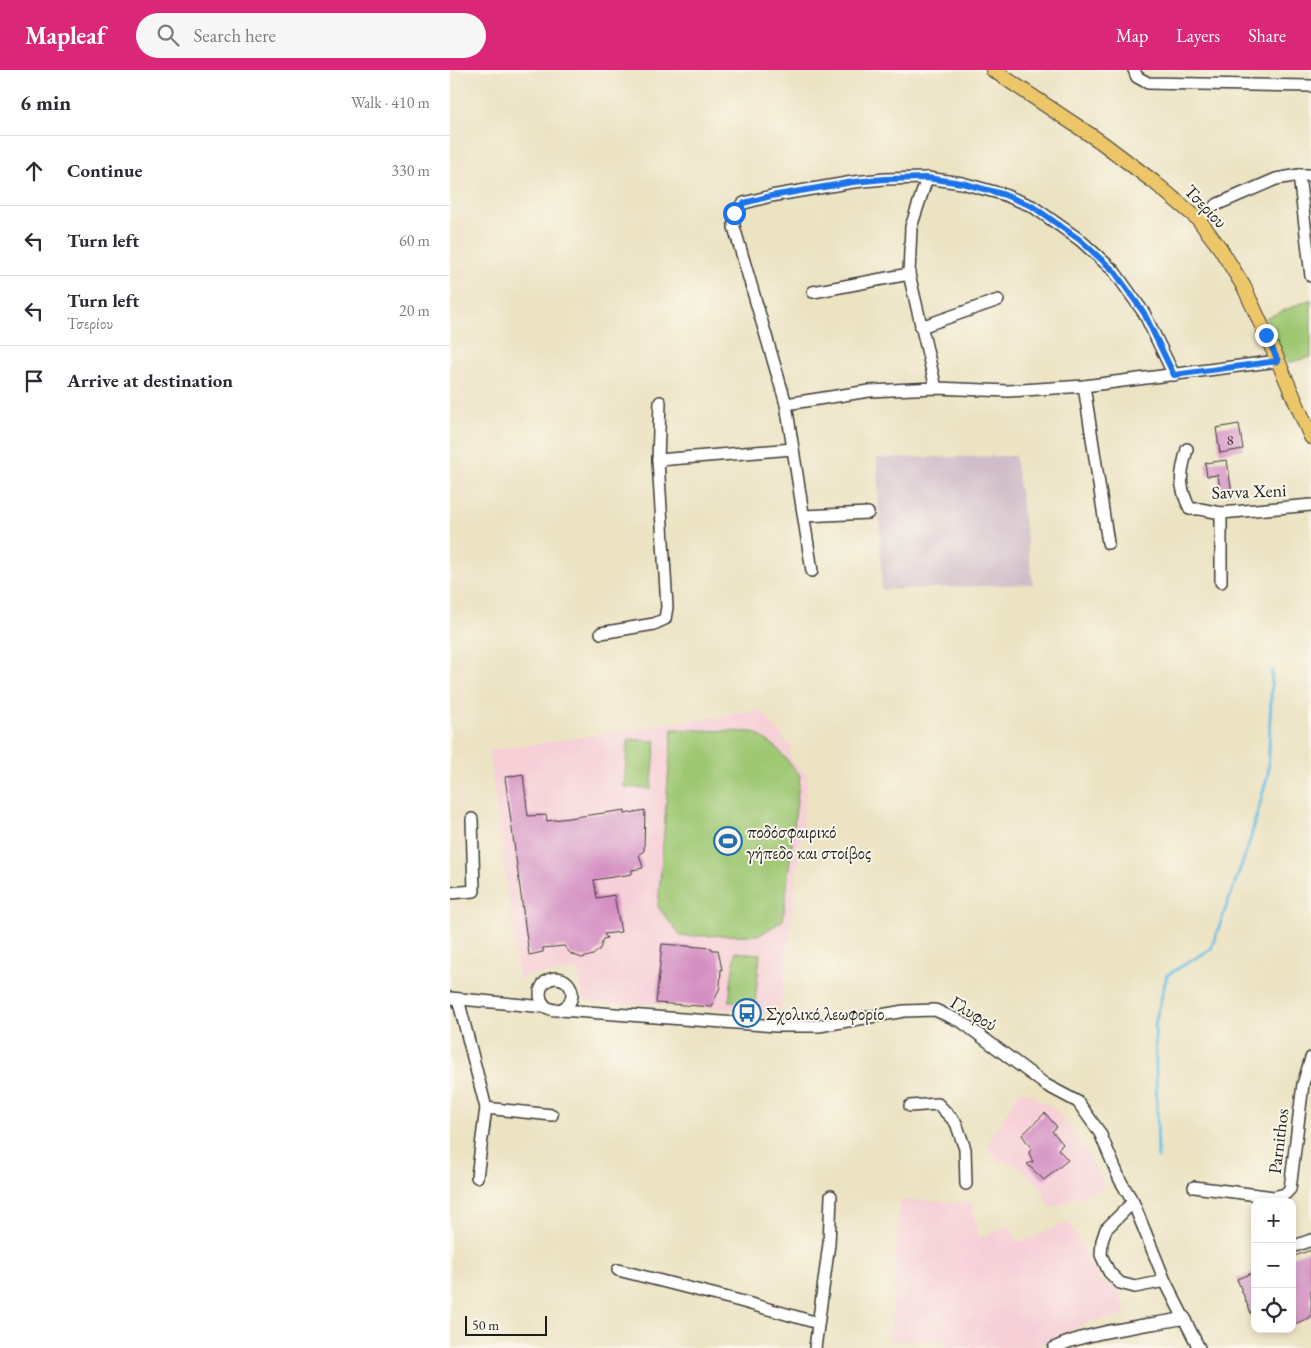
<!DOCTYPE html>
<html lang="en">
<head>
<meta charset="utf-8">
<style>
	:root { --surface:#fff; --page:#f7f7f7; --text:#2b2b33; --muted:#7c7c81; --line:#e1e1e2; --accent:#db2777 }
	body { margin:0; font-family:"EB Garamond",serif; background:var(--page); color:var(--text) }
	.controls { position:absolute; right:15px; bottom:15px; display:grid; overflow:hidden; border-radius:10px; box-shadow:0 2px 8px #0003 }
	.controls button { width:45px; height:45px; display:grid; place-items:center; padding:0; border:0; border-bottom:1px solid var(--line); background:var(--surface); color:var(--text); font:25px sans-serif }
	.scale { position:absolute; left:15px; bottom:12px; width:82px; box-sizing:border-box; padding-left:5px; border:2px solid #1c1c1c; border-top:0; font-size:14px; line-height:18px; white-space:nowrap; color:#1c1c1c; -webkit-text-stroke:4px #fbf7ec; paint-order:stroke }
	.stop { position:absolute; width:15px; height:15px; margin:-11px; border:4px solid #1a73e8; border-radius:50%; background:#fff }
	.stop.end { background:#1a73e8; border-color:#fff; box-shadow:0 1px 5px #0008 }
	.list { margin:0; padding:0; list-style:none }
	h2 { display:flex; justify-content:space-between; align-items:center; height:65px; margin:0; padding:0 20px; font-size:21px }
	h2 small { font-size:16px; font-weight:400; color:var(--muted) }
	.list li { display:grid; grid-template-columns:32px 1fr auto; gap:15px; align-items:center; box-sizing:border-box; height:70px; padding:0 20px; border-top:1px solid var(--line) }
	.list b { display:block; font-size:19px; white-space:nowrap }
	.list p { margin:0; font-size:16px; white-space:nowrap; color:var(--muted) }
	.list em { font-size:16px; font-style:normal; color:var(--muted) }
	.icon { flex:none; width:28px; height:28px; fill:none; stroke:currentColor; stroke-width:2; stroke-linecap:round; stroke-linejoin:round }
	.map { position:relative; flex:none; width:861px; height:1278px; overflow:hidden }
	header { display:flex; align-items:center; gap:30px; box-sizing:border-box; height:70px; padding:0 25px; background:var(--accent); color:#fff }
	header strong { font-size:24px }
	nav { display:flex; gap:28px; margin-inline-start:auto; font-size:18px }
	.search { width:350px; height:45px; background:var(--page); display:flex; align-items:center; gap:12px; box-sizing:border-box; padding:0 18px; border-radius:28px; color:var(--muted); font-size:19px }
	main { display:flex }
	aside { flex:1; background:var(--surface) }
	.map>svg:first-child { display:block }
	.built { fill:#f6cfd7 }
	.industrial { fill:#d1bdc9 }
	.green { fill:#9ec772; stroke:#5d7247 }
	.lines { fill:none; stroke-linecap:round; stroke-linejoin:round }
	.stream { stroke:#67bfe4; stroke-width:3 }
	.building { fill:#d48fc3 }
	.minor-casing { stroke:#3b3a35; stroke-width:14 }
	.major-casing { stroke:#3b3a35; stroke-width:16 }
	.minor { stroke:#fff; stroke-width:11 }
	.major { stroke:#ecc669; stroke-width:14 }
	.route { stroke:#1a73e8; stroke-width:6 }
	.labels { text-anchor:middle; dominant-baseline:central; stroke-width:4; stroke-linejoin:round; paint-order:stroke }
	.number-label { font-size:15px; fill:#4a3946 }
	.street-label { font-size:18px; fill:#1c1c1c; stroke:#fbf7ec }
	.poi-label { font-size:18px; fill:#1c1c1c; stroke:#fbf7ec; text-anchor:start }
</style>
</head>
<body>
<header>
<strong>Mapleaf</strong>
<div class="search"><svg class="icon" aria-label="search" viewBox="0 0 24 24"><circle cx="10" cy="10" r="6"/><path d="M15 15l6 6"/></svg>Search here</div>
<nav><a>Map</a><a>Layers</a><a>Share</a></nav>
</header>
<main>
<aside>
<h2>6 min<small>Walk · 410 m</small></h2>
<ul class="list">
<li><svg class="icon" aria-label="ahead" viewBox="0 0 24 24"><path d="M12 20V5M6 11l6-6 6 6"/></svg><div><b>Continue</b></div><em>330 m</em></li>
<li><svg class="icon" aria-label="left" viewBox="0 0 24 24"><path d="M17 20v-9H6M10 6l-5 5 5 5"/></svg><div><b>Turn left</b></div><em>60 m</em></li>
<li><svg class="icon" aria-label="left" viewBox="0 0 24 24"><path d="M17 20v-9H6M10 6l-5 5 5 5"/></svg><div><b>Turn left</b><p>Τσερίου</p></div><em>20 m</em></li>
<li><svg class="icon" aria-label="arrive" viewBox="0 0 24 24"><path d="M6 21V4h12l-3 4 3 4H6"/></svg><div><b>Arrive at destination</b></div></li>
</ul>
</aside>
<div class="map">
<svg width="861" height="1278" viewBox="0 0 861 1278">
	<rect width="100%" height="100%" fill="#fbf7ec"/>
	<filter id="ink" filterUnits="userSpaceOnUse"><feTurbulence type="fractalNoise" baseFrequency=".02" numOctaves="2"/><feDisplacementMap in="SourceGraphic" scale="10" xChannelSelector="R" yChannelSelector="G"/><feConvolveMatrix kernelMatrix="1 2 1 2 8 2 1 2 1" color-interpolation-filters="sRGB"/></filter>
	<filter id="wash" filterUnits="userSpaceOnUse"><feTurbulence type="fractalNoise" baseFrequency=".0096" numOctaves="4" result="noise"/><feDisplacementMap in="SourceGraphic" scale="20" xChannelSelector="R" yChannelSelector="G"/><feGaussianBlur stdDeviation="1.12" result="paint"/><feColorMatrix in="noise" values="0 0 0 0 0 0 0 0 0 0 0 0 0 0 0 0 0 1.4 0 .05"/><feComposite in="paint" operator="in"/></filter>
	<g filter="url(#wash)">
		<rect width="100%" height="100%" fill="#ece3c3"/>
		<!-- built -->
		<g class="built">
			<polygon points="311,640 341,677 339,688 358,706 330,943 202,934 143,932 133,928 128,900 77,905 69,912 39,681"/>
			<polygon points="570,1019 605,1039 636,1081 655,1117 601,1138 588,1114 566,1095 544,1088 537,1075"/>
			<polygon points="450,1130 521,1133 529,1167 560,1156 568,1173 619,1152 638,1190 651,1210 670,1222 677,1246 640,1251 584,1278 495,1278 494,1270 439,1271"/>
		</g>
		<!-- industrial -->
		<polygon class="industrial" points="565,386 583,514 432,520 427,388"/>
		<!-- green -->
		<g class="green">
			<polygon points="861,229 861,287 837,293 816,248"/>
			<polygon points="222,659 304,662 326,677 350,705 333,850 310,865 231,866 208,837"/>
			<polygon points="178,669 206,671 201,719 174,717"/>
			<polygon points="285,882 310,884 305,933 279,931"/>
		</g>
		<g class="lines">
			<!-- stream -->
			<polyline class="stream" points="708,1088 705,954 717,905 761,879 798,777 818,704 822,601"/>
		</g>
		<g id="blocks">
			<!-- building -->
			<g class="building">
				<polygon points="789,354 793,379 770,383 766,358"/>
				<polygon points="777,390 782,424 771,426 768,405 757,406 755,393"/>
				<polygon points="73,704 78,746 96,745 97,751 175,740 175,744 195,740 194,781 189,784 193,798 182,800 182,804 144,810 147,828 164,825 171,862 154,864 157,868 153,869 150,879 143,885 132,888 121,884 114,876 93,878 93,882 79,885 55,707"/>
				<polygon points="212,874 262,878 262,880 268,880 272,900 271,899 270,917 262,937 206,933"/>
				<polygon points="595,1043 607,1057 602,1061 613,1074 608,1079 618,1090 594,1110 577,1094 583,1092 579,1083 581,1078 572,1065"/>
				<polygon points="861,1180 861,1247 842,1255 842,1187"/>
				<polygon points="805,1202 805,1251 804,1251 787,1209"/>
			</g>
		</g>
	</g>
	<g filter="url(#ink)">
		<use href="#blocks" fill-opacity="0" stroke="#3b3a35" stroke-width="1"/>
		<g class="lines">
			<defs>
				<g id="minor">
					<polyline points="684,0 687,7 698,13 861,16"/>
					<polyline points="849,105 861,206"/>
					<polyline points="477,108 461,157 459,204 486,318"/>
					<polyline points="748,149 768,134 826,109 849,105 861,105"/>
					<polyline points="363,222 459,204"/>
					<polyline points="471,257 548,230"/>
					<polyline points="634,316 658,473"/>
					<polyline points="336,334 419,321 486,318 558,321 634,316 828,291"/>
					<path d="M737,379C730,405 728,415 740,439H750L771,443L861,435"/>
					<polyline points="208,390 343,379"/>
					<polyline points="771,443 771,512"/>
					<polyline points="354,446 418,443"/>
					<polyline points="362,501 336,334 284,157 284,143 294,133 321,126 403,112 435,109 477,108 512,113 552,124 582,136 630,170 664,201 694,243 724,305"/>
					<polyline points="151,563 204,554 215,549 217,537 208,390 210,332"/>
					<polyline points="0,823 24,821 22,749"/>
					<circle cx="106" cy="924" r="16"/>
					<polyline points="0,928 95,937"/>
					<polyline points="8,929 36,1038 27,1107"/>
					<polyline points="111,940 326,956 369,956 454,941 485,940 512,952 596,1015 628,1032 650,1063 670,1110 683,1132 715,1211 749,1278"/>
					<polyline points="460,1036 488,1034 506,1053 515,1079 516,1114"/>
					<polyline points="36,1038 102,1045"/>
					<polyline points="744,1117 824,1127 835,1124 840,1119 853,1014 861,988"/>
					<polyline points="683,1132 656,1159 652,1171 651,1185 659,1202 670,1213 685,1217 715,1211"/>
					<polyline points="842,1177 861,1170"/>
					<polyline points="168,1200 290,1231 368,1253"/>
					<polyline points="365,1278 379,1174 381,1126"/>
					<path d="M604,1278C638,1261 696,1256 735,1248"/>
				</g>
				<polyline id="major" points="543,0 651,72 704,112 748,149 770,178 794,217 828,291 861,367"/>
			</defs>
			<!-- minor casing -->
			<use href="#minor" class="minor-casing"/>
			<!-- major casing -->
			<use href="#major" class="major-casing"/>
			<!-- minor -->
			<use href="#minor" class="minor"/>
			<!-- major -->
			<use href="#major" class="major"/>
		</g>
	</g>
	<g class="lines" filter="url(#ink)">
		<!-- route -->
		<polyline class="route" points="284,143 294,133 321,126 403,112 435,109 477,108 512,113 552,124 582,136 630,170 664,201 694,243 724,305 828,291 816,265"/>
	</g>
	<!-- icons -->
	<defs>
		<symbol id="stadium-ring" viewBox="-11 -11 22 22"><circle r="9.5" fill="#fbf7ec" stroke="#1f6fb2" stroke-width="1.5"/><path d="M0-5a6.5 5 0 1 0 0 10a6.5 5 0 1 0 0-10ZM-3.5-1.8h7v3.6h-7Z" fill="#1f6fb2"/></symbol>
		<symbol id="bus-ring" viewBox="-11 -11 22 22"><circle r="9.5" fill="#fbf7ec" stroke="#1f6fb2" stroke-width="1.5"/><path d="M-5-6H5V4H4V6H2V4H-2V6H-4V4H-5ZM-3.5-4V0h7V-4ZM-3.5 1.2v1.5H-2V1.2ZM2 1.2v1.5H3.5V1.2Z" fill="#1f6fb2"/></symbol>
	</defs>
	<g fill-rule="evenodd">
		<use href="#stadium-ring" x="262" y="755" width="32" height="32"/>
		<use href="#bus-ring" x="281" y="927" width="32" height="32"/>
	</g>
	<g class="labels">
		<!-- number labels -->
		<g class="number-label">
			<text x="780" y="369">8</text>
		</g>
		<!-- street labels -->
		<g class="street-label">
			<text transform="translate(756 136) rotate(46)">Τσερίου</text>
			<text transform="translate(799 421) rotate(-2)">Savva Xeni</text>
			<text transform="translate(524 943) rotate(31)">Γλυφού</text>
			<text transform="translate(828 1071) rotate(-83)">Parnithos</text>
		</g>
		<!-- poi labels -->
		<g class="poi-label">
			<text x="297" y="761">ποδόσφαιρικό<tspan x="297" dy="21">γήπεδο και στοίβος</tspan></text>
			<text x="316" y="943">Σχολικό λεωφορίο</text>
		</g>
	</g>
</svg>
<div class="controls">
<button>+</button>
<button>−</button>
<button><svg class="icon" aria-label="locate" viewBox="0 0 24 24"><circle cx="12" cy="12" r="6"/><path d="M12 2v4M12 18v4M2 12h4M18 12h4"/></svg></button>
</div>
<div class="scale">50 m</div>
<div class="stop" style="left:284px;top:143px"></div>
<div class="stop end" style="left:816px;top:265px"></div>
</div>
</main>
</body>
</html>
